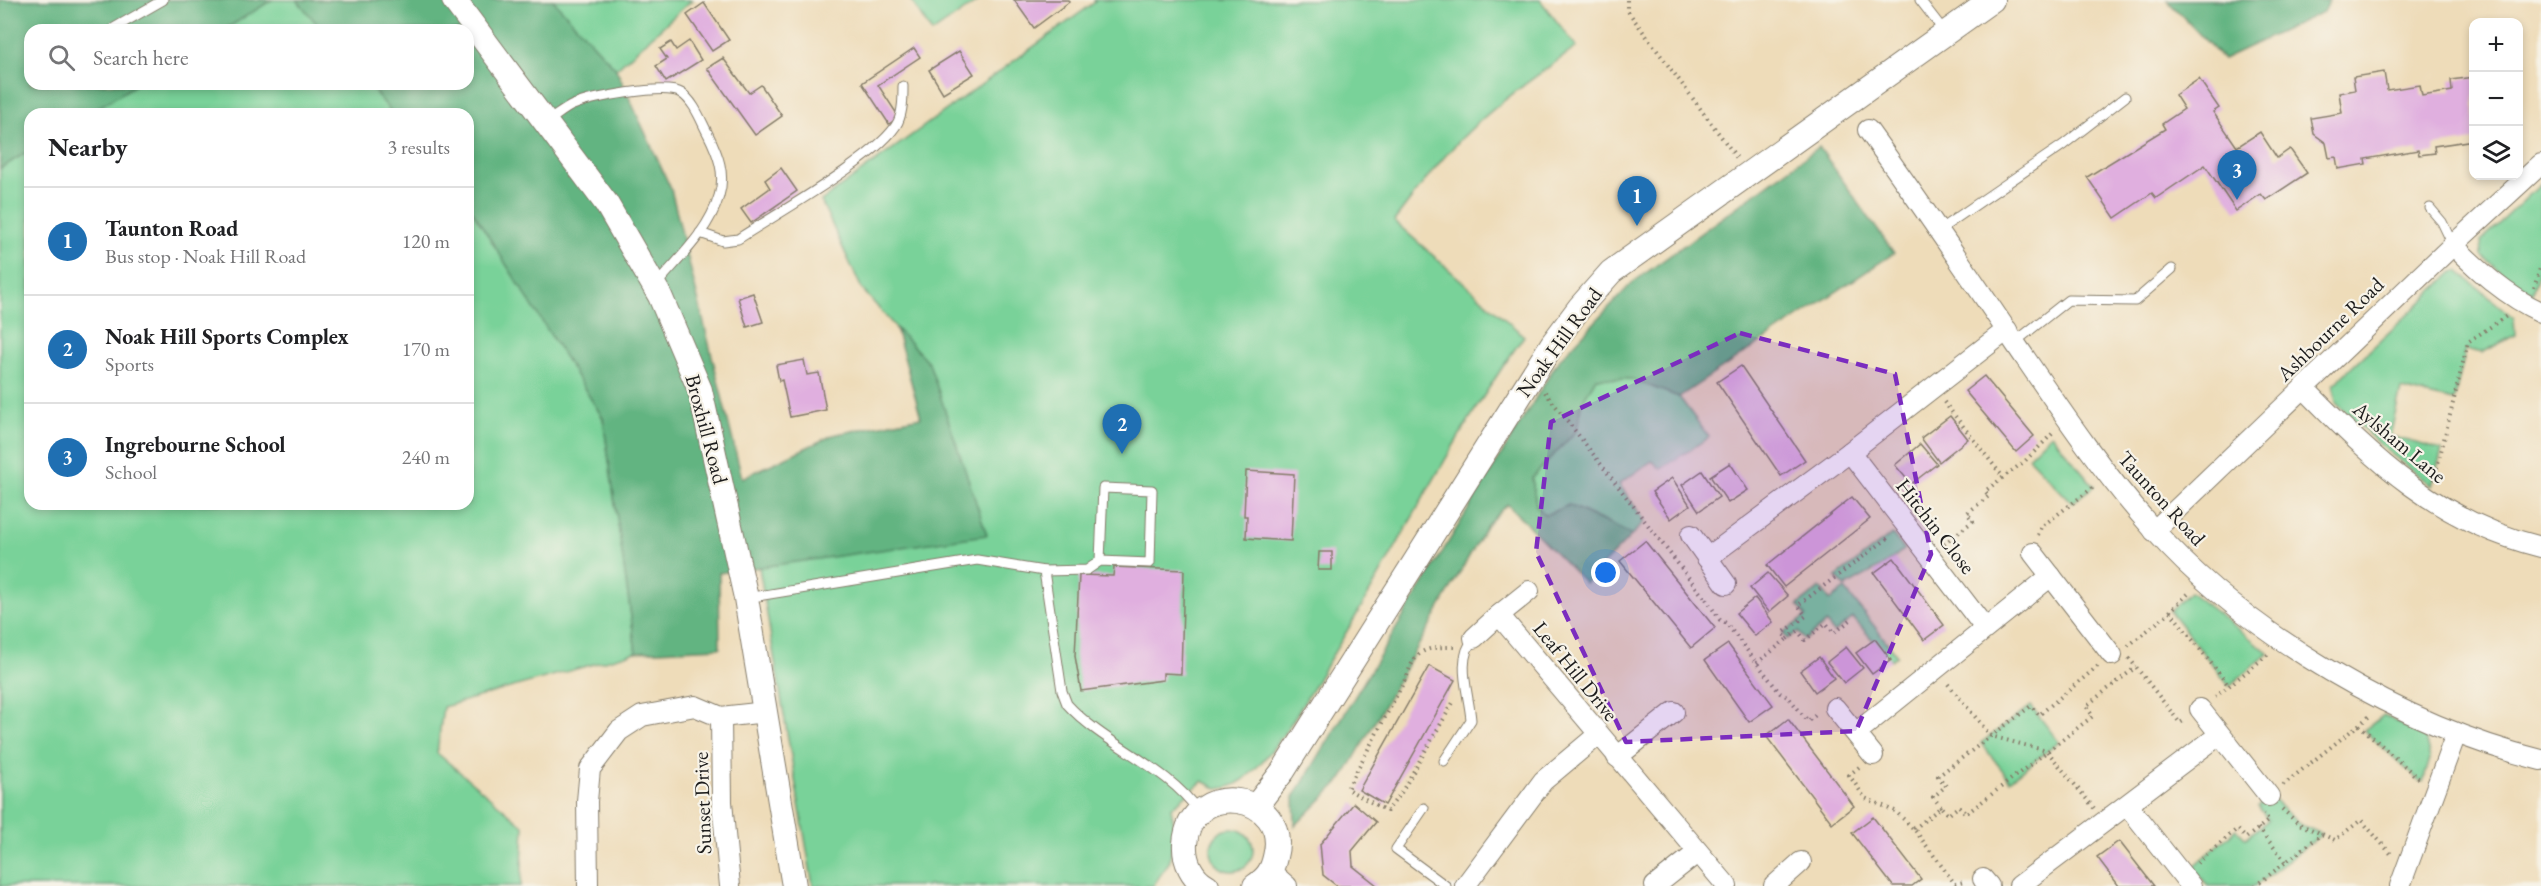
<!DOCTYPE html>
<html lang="en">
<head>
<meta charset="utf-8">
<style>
	:root { --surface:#fff; --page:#f6f6f6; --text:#202124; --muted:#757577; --line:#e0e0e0; --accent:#1f6fb2 }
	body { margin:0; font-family:"EB Garamond",serif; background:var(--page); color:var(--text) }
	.controls { position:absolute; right:18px; top:18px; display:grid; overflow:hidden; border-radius:12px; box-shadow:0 3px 9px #0003 }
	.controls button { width:54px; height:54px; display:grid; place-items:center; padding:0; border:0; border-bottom:2px solid var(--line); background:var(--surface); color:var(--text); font:30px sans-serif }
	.you { position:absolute; left:1606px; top:573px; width:21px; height:21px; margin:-15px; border:4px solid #fff; border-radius:50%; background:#1a73e8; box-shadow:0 0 0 9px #1a73e833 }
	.badge { display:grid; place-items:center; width:39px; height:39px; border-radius:50%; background:var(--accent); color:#fff; font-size:20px; font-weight:700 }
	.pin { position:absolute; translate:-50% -50px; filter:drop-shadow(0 2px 3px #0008) }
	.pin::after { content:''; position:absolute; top:32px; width:21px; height:18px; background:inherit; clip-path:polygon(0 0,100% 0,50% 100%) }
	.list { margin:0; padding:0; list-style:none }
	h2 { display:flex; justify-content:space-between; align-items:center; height:78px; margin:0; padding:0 24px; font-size:26px }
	h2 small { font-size:20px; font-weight:400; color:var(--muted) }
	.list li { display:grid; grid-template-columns:39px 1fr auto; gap:18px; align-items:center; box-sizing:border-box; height:108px; padding:0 24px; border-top:2px solid var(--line) }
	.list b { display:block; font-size:22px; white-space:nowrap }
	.list p { margin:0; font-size:20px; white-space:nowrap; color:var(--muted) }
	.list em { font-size:20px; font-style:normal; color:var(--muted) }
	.icon { flex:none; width:33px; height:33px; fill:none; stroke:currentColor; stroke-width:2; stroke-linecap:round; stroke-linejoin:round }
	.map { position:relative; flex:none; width:2541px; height:886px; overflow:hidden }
	.search { position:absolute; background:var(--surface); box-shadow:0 3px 9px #0003; left:24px; top:24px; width:450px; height:66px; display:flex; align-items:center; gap:15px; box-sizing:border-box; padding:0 21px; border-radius:18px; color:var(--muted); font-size:22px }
	.panel { position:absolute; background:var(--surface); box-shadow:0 3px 9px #0003; left:24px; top:108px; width:450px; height:402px; border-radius:18px }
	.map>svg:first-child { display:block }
	.green { fill:#79d299; stroke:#4a775a; stroke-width:1.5; fill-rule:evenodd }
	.forest { fill:#62b481; stroke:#3f684e; stroke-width:1.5 }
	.building { fill:#e0afdf }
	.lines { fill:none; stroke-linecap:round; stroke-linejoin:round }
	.service-casing { stroke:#857c6a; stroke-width:11 }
	.minor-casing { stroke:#857c6a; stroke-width:22 }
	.tertiary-casing { stroke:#857c6a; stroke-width:26 }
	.path { stroke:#857c6a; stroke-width:4; stroke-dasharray:1.5 4.5; stroke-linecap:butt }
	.service { stroke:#fff; stroke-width:9 }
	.minor { stroke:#fff; stroke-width:20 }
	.tertiary { stroke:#fff; stroke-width:24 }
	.marked { fill:#7b2cbf; fill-opacity:0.2; stroke:#7b2cbf; stroke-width:4.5; stroke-dasharray:12 8; stroke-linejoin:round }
	.labels { text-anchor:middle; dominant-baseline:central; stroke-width:4.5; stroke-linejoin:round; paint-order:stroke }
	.street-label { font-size:21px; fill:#1c1c1c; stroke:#f7f3e8 }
</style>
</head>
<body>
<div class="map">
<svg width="2541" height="886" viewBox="0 0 2541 886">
	<rect width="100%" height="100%" fill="#f7f3e8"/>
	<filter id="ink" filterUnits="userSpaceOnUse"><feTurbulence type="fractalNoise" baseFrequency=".0167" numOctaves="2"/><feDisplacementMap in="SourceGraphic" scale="12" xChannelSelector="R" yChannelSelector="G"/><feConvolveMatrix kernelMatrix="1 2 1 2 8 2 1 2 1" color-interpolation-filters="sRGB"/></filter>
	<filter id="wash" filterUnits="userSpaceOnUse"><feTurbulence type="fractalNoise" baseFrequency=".008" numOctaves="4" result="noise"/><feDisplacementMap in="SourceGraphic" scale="24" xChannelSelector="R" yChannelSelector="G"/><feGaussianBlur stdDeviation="1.35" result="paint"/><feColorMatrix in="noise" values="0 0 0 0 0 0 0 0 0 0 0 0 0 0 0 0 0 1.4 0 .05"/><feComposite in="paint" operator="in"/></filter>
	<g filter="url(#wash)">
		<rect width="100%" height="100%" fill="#eedcb9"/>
		<!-- green -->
		<g class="green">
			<path d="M0,0H692L616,69L473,209L603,418L636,652L443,707L437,753L524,826L521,886H0ZM30,30H468V84H30ZM30,114H468V504H30Z"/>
			<polygon points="911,0 979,0 932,33"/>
			<path d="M1094,0H1540L1577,47C1539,74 1501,100 1468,132C1440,159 1418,190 1394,221L1524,336C1451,438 1396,553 1330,659C1306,698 1284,742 1250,774C1241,783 1230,788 1218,789L1203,781L1171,808L1174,824L1170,861L1153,886H813L753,532L833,435L921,417L896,328L862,289L821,201L1095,2Z"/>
			<polygon points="2541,184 2541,265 2532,293 2506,277 2482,256 2481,241"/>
			<polygon points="2458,271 2514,318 2515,335 2482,353 2466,349 2454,401 2401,389 2390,436 2442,450 2432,486 2381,446 2336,403 2333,385 2453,272"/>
			<polygon points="1596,378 1631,379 1679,397 1709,437 1661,469 1652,461 1619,484 1645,521 1632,535 1569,505 1545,516 1536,505 1532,478 1577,430 1581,404"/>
			<polygon points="2051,434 2094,486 2072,503 2028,457"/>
			<path d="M1892,534L1904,549C1886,566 1866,574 1845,587L1836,577Z"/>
			<polygon points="1820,588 1830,600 1845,589 1897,655 1891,660 1853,618 1834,633 1826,623 1805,640 1798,632 1787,639 1783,633 1806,616 1798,605"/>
			<polygon points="2190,592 2269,653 2229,686 2170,611"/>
			<polygon points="2031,706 2059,742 2010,780 1981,743"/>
			<polygon points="2384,715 2425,737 2430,759 2423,782 2417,779 2364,730"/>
			<polygon points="2269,796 2299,824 2322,834 2255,886 2208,886 2193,867 2237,829 2246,838 2268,820 2258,806"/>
			<circle cx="1232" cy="850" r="21"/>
		</g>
		<!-- forest -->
		<g class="forest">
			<polygon points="0,0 272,0 224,30 30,30 30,84 137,84 88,114 30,114 30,150 0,169"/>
			<polygon points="297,0 553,0 616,69 671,189 742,478 833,435 921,417 896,328 929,363 987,535 719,573 720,648 636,652 603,418 468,204 468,114 393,114 368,84 468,84 468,30 322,30"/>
			<polygon points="2167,0 2329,0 2323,12 2223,59"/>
			<polygon points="1819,147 1894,253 1679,397 1631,379 1596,378 1581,404 1577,430 1532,478 1536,505 1545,515 1569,505 1632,535 1585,583 1507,504 1487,525 1343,778 1295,826 1294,797 1558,361 1632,283"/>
		</g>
		<g id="blocks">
			<!-- building -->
			<g class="building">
				<polygon points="1014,0 1068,0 1069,2 1034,28"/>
				<polygon points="704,3 729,40 712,51 687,15"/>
				<polygon points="689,41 701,60 666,82 656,66 667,59 660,49 671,42 676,50"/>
				<polygon points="914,48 920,57 878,85 899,117 889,124 862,83"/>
				<polygon points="959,51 974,74 943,93 929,70"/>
				<polygon points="723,58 749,93 761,85 782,116 755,135 707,68"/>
				<polygon points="2384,72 2387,90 2420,85 2422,96 2452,91 2451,80 2474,77 2474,140 2434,146 2435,153 2419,155 2418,150 2365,159 2366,164 2338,169 2336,157 2329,158 2326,143 2314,134 2311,118 2342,113 2339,93 2355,90 2353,77"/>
				<polygon points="2199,79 2219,108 2213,112 2237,147 2260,132 2277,158 2290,149 2307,173 2266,200 2261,194 2236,211 2205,165 2156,198 2152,193 2115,218 2087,177 2165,129 2162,124 2184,109 2175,95"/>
				<polygon points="781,168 797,191 751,223 741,209 770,188 765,180"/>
				<polygon points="753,293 763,322 747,327 738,298"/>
				<polygon points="804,360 807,375 819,373 826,410 790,417 782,380 779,381 776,365"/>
				<polygon points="1741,366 1805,460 1781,476 1717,382"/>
				<polygon points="1984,376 2034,436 2016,452 1965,391"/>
				<polygon points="1950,416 1968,439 1939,462 1921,438"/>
				<polygon points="1920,444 1937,464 1911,484 1895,465"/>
				<polygon points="1730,463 1748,490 1728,503 1710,476"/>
				<polygon points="1246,471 1294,474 1291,541 1246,538 1247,516 1244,516"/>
				<polygon points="1702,471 1719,497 1699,511 1682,485"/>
				<polygon points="1672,478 1690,505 1671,519 1652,492"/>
				<polygon points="1852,497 1870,519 1784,587 1767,565"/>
				<polygon points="1645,541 1715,628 1691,648 1620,561"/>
				<polygon points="1319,552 1332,552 1332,570 1318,570"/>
				<polygon points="1894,558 1944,625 1924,640 1874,573"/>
				<polygon points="1114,567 1184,570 1181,674 1163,673 1163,680 1081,691 1075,656 1079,575 1113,576"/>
				<polygon points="1768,573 1788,596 1769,612 1750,588"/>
				<polygon points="1755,598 1773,622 1755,636 1736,613"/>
				<polygon points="1875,639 1891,660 1872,674 1856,653"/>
				<polygon points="1728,644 1773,705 1749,722 1705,660"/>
				<polygon points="1846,647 1863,668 1844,683 1827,662"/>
				<polygon points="1819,657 1834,678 1815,692 1800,671"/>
				<polygon points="1429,666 1455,680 1385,805 1359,790"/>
				<polygon points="1788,719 1854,806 1832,823 1766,736"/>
				<polygon points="1354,803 1376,822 1352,851 1353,866 1378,886 1337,886 1323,875 1320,844"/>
				<polygon points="1873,817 1921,879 1912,886 1893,886 1852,833"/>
				<polygon points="2119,841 2154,886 2119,886 2097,857"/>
			</g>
		</g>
	</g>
	<g filter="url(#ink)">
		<use href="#blocks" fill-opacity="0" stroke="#857c6a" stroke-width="1.5"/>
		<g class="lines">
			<defs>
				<g id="service">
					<polyline points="1920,0 1944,31"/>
					<polyline points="114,28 163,0"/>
					<path d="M546,122C555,117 564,109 573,105C591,98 665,83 681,93C694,101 701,121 708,134C718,154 726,174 719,196C709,231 679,258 656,285"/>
					<polyline points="2430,208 2442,222 2453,245"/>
					<polyline points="1939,230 2063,145 2125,97"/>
					<path d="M700,233L723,241L738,239C773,216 882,155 898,122C903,111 903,98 903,86"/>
					<polyline points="2015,342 2068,300 2135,301 2172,269"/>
					<path d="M1044,571L1062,691L1067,704C1105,746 1166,765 1199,812"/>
					<polyline points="746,598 977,560 1044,571 1087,570 1100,561 1150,563 1152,490 1103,488 1100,561"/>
					<path d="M1444,761L1471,720C1469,693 1455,660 1474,638"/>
					<polyline points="1424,808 1396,849 1446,886"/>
				</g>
				<g id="minor">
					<path d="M1868,130C1919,201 1968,273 2017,346C2060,409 2102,472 2153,529C2247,635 2404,726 2541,760"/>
					<path d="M2453,245C2479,271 2506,296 2541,312"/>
					<path d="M2304,388C2375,461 2439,522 2541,547"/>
					<polyline points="1850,452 1985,628"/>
					<polyline points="2154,531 2453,245 2541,164"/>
					<polyline points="1691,535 1726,584"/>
					<polyline points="2033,553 2112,655"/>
					<polyline points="1707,558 1850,452 2007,330"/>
					<polyline points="1499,615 1529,591"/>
					<polyline points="1474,638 1499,615 1727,886"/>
					<polyline points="1835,708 1873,755"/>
					<polyline points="2200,709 2269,796"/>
					<polyline points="721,717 722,802 730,886"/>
					<polyline points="1856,733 2051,576"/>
					<polyline points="1617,757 1674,712"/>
					<polyline points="2128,806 2191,886"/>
					<polyline points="1271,872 1287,886"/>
					<polyline points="1983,879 1989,886"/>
					<polyline points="588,886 587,801 590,769 619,731 642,716 695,706 721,717 766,712"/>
					<polyline points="1465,886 1543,781 1598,735"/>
					<polyline points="1655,886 1698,852"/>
					<polyline points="1774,886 1801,862"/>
					<polyline points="2019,886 2219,735"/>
					<polyline points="2400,886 2456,734"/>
				</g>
				<g id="tertiary">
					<polyline points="454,0 606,203 660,296 700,390 746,598 794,886"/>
					<polyline points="1256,806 1283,771 1553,343 1580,307 1611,272 1992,0"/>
					<path d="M1207,886C1192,878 1184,861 1185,844C1189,777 1292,792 1275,857C1272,871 1267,878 1255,886"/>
				</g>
			</defs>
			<!-- service casing -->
			<use href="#service" class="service-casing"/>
			<!-- minor casing -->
			<use href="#minor" class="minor-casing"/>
			<!-- tertiary casing -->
			<use href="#tertiary" class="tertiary-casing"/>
			<!-- path -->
			<g class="path">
				<polyline points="1627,0 1627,10 1737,158"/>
				<polyline points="2534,288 2541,265"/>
				<polyline points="1545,392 1706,600"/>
				<polyline points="1944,402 2003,477"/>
				<polyline points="2434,480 2468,342 2508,315"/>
				<polyline points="2038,535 2041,527 2095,486"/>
				<polyline points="1944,544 1973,521 1967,513 1989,496 1985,491 2025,461 2054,432"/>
				<polyline points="1706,599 1720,620 1726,623 1780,693 1789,698 1808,721 1817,714"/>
				<polyline points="2170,611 2229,686"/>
				<polyline points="1787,639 1798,631 1805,640 1826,623 1834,633 1853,618"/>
				<polyline points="2128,646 2164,617 2190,592"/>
				<path d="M1454,647C1427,647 1415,649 1407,676L1347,789L1387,811L1401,793L1454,701"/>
				<polyline points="2129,658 2180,723 2185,720"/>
				<polyline points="1757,663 1787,639 1783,633 1806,616 1798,605 1891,536"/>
				<polyline points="1948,684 1991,736 2047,751 2094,808"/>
				<polyline points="2215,697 2270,653"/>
				<polyline points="2359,725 2420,780"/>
				<polyline points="1859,767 1849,775 1865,798 1895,811 1914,829 1955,884 1964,882"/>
				<polyline points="2283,785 2371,715"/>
				<polyline points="1941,807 1933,797 1946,786 1938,776 2031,706 2039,715 2098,666"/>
				<polyline points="2282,809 2299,824 2335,840 2361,820 2391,854"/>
				<polyline points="2258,828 2286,862"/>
				<polyline points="1914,829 1941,807 1948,815 1959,806 1966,814 2093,716 2086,706 2136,667"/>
				<polyline points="2197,863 2237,829 2246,838 2269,820 2264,814"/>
				<polyline points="2255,886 2322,834"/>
			</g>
			<!-- service -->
			<use href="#service" class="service"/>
			<!-- minor -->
			<use href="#minor" class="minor"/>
			<!-- tertiary -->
			<use href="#tertiary" class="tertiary"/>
		</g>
	</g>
	<!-- marked area -->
	<path class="marked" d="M1740,333L1895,374L1931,554L1856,731L1626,742L1536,552L1551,422Z"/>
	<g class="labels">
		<!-- street labels -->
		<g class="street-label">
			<text transform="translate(2330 329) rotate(-44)">Ashbourne Road</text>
			<text transform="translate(1559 342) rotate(-54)">Noak Hill Road</text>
			<text transform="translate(707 429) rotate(75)">Broxhill Road</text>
			<text transform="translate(2400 442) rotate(40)">Aylsham Lane</text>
			<text transform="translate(2162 498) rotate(48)">Taunton Road</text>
			<text transform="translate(1936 526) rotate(52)">Hitchin Close</text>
			<text transform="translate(1576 671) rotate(51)">Leaf Hill Drive</text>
			<text transform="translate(702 803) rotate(-92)">Sunset Drive</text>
		</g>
	</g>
</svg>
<div class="controls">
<button>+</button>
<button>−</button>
<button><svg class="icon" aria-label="layers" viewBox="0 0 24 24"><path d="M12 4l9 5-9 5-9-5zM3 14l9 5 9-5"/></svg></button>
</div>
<div class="you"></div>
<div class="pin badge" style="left:1637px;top:226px">1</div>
<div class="pin badge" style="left:1122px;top:454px">2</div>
<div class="pin badge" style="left:2237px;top:200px">3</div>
<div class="search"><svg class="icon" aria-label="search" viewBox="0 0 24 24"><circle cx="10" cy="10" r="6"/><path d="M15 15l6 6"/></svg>Search here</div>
<section class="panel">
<h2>Nearby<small>3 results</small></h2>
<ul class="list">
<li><span class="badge">1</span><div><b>Taunton Road</b><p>Bus stop · Noak Hill Road</p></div><em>120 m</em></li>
<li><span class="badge">2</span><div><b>Noak Hill Sports Complex</b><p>Sports</p></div><em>170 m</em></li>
<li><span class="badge">3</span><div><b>Ingrebourne School</b><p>School</p></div><em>240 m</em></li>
</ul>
</section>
</div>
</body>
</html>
